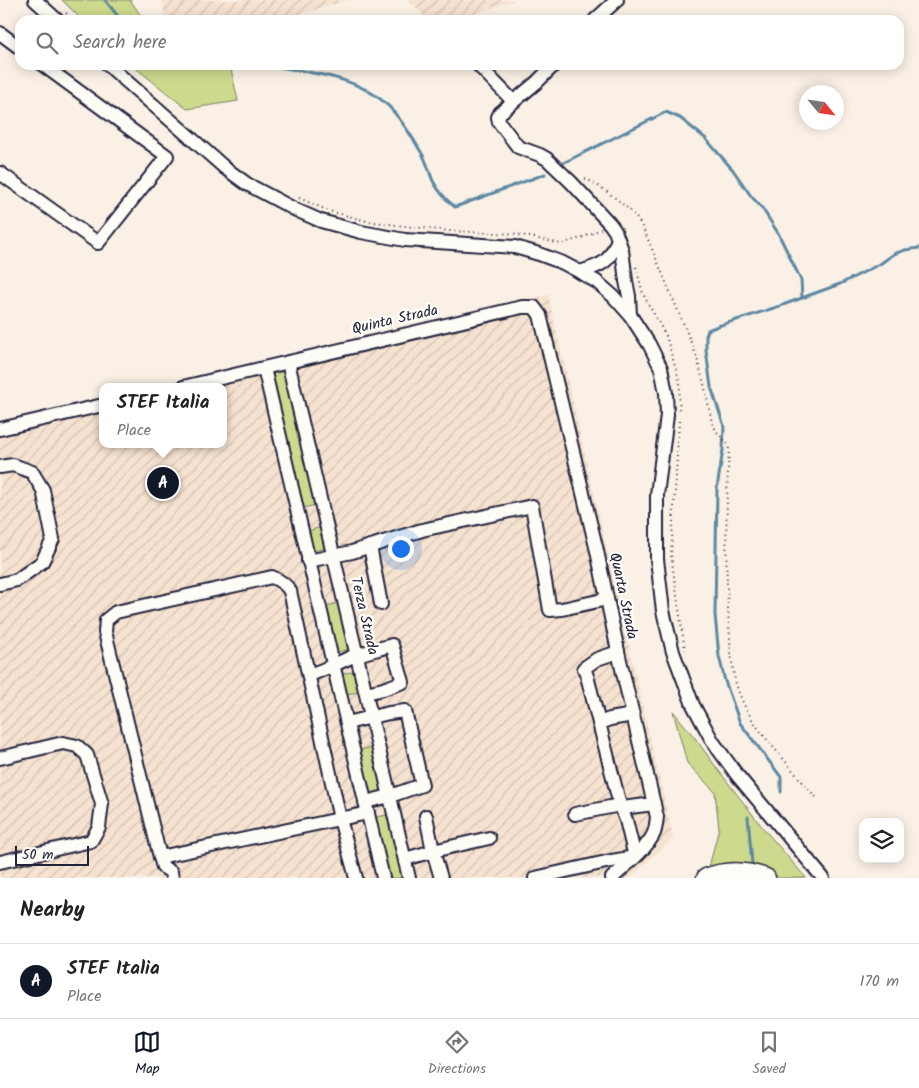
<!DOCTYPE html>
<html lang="en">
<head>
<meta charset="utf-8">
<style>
	:root { --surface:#fff; --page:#f2f2f2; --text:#222; --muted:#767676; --line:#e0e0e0; --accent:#111827 }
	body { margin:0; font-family:Kalam,sans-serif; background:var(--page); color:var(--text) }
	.controls { position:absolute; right:15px; bottom:15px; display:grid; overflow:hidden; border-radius:10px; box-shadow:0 2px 12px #0003 }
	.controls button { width:45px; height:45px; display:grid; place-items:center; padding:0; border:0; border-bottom:1px solid var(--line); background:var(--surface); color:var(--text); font:25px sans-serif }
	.compass { position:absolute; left:799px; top:85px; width:45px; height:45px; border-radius:50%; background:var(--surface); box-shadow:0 2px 12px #0003; rotate:119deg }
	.scale { position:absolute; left:15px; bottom:12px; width:74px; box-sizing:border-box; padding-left:5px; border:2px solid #22223b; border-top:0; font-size:14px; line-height:18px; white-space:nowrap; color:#22223b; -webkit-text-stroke:4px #fdfcf7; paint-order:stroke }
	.you { position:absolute; left:400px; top:548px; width:18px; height:18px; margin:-12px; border:4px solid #fff; border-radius:50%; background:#1a73e8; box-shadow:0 0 0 8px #1a73e833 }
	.badge { display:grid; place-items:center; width:32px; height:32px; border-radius:50%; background:var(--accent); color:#fff; font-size:16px; font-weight:700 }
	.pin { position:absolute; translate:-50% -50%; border:2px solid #fff; box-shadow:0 1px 5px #0006 }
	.popup { position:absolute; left:99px; top:383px; width:128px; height:65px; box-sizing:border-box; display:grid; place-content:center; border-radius:10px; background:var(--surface); filter:drop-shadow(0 1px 4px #0005); font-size:16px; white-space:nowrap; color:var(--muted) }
	.popup b { font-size:19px; color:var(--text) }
	.popup::after { content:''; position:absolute; left:50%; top:100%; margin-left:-10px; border:10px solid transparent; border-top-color:var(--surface) }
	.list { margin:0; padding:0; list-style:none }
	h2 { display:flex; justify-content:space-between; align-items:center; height:65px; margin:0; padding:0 20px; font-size:21px }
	h2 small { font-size:16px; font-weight:400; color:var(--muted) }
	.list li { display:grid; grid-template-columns:32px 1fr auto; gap:15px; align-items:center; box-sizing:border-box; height:75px; padding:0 20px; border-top:1px solid var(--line) }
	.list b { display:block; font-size:19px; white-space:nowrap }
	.list p { margin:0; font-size:16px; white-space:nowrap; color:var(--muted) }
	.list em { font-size:16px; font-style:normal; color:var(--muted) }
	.icon { flex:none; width:28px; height:28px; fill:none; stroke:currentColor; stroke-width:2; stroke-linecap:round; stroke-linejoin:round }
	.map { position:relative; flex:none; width:919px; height:878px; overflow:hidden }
	.search { position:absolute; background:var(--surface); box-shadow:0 2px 12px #0003; left:15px; right:15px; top:15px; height:55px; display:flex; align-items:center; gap:12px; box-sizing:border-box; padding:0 18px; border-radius:15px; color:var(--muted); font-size:19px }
	.sheet { height:140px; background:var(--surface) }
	nav { display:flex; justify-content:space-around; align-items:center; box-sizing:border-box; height:70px; border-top:1px solid var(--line); background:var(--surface); font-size:14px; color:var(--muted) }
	nav a { display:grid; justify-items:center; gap:2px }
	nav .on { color:var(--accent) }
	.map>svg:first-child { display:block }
	.industrial { fill:url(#industrial-furrows) }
	.grass { fill:#cdd98c; stroke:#787e64 }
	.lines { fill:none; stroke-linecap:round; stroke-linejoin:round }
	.stream { stroke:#5d88a2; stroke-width:3 }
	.minor-casing { stroke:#22223b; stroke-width:16 }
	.highway-casing { stroke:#22223b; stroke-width:21 }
	.path { stroke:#22223b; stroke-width:2; stroke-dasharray:1 4; stroke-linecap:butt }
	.minor { stroke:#fdfcf7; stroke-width:12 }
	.highway { stroke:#fdfcf7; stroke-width:18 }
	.labels { text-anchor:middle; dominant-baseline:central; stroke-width:5; stroke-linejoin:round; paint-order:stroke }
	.street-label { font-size:15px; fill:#22223b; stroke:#fdfcf7 }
</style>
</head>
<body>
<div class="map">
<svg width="919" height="878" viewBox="0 0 919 878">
	<defs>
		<pattern id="industrial-furrows" width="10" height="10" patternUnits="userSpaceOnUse" patternTransform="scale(1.25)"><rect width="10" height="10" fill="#f6e2d0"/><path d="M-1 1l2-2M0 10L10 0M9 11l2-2" fill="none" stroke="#d3c2b4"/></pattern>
	</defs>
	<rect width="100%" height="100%" fill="#faf0e5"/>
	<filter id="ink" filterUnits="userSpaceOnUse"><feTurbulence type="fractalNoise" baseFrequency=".02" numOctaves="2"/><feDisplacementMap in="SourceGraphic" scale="10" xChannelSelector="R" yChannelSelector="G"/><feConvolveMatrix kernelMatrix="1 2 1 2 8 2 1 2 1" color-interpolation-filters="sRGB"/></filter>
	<g filter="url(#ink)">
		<!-- industrial -->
		<g class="industrial">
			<polygon points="162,0 348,0 280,20 178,20 165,15"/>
			<polygon points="408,0 514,0 456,20 428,20"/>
			<polygon points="548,295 673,838 630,878 0,878 0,422 103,398 103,444 223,444 223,387 151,387"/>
		</g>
		<!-- grass -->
		<g class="grass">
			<polygon points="62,0 130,0 144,20 82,20"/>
			<polygon points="132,65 230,65 238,101 187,109"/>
			<polygon points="281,371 285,373 316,505 303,508 272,376 275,372"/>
			<polygon points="321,527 326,548 313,551 308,531"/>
			<polygon points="339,603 350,649 337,652 326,606"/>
			<polygon points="355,671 359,692 346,694 342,674"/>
			<polygon points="673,711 695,738 719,771 763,828 806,878 779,878 771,872 740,866 709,867 719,828 715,792 687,763"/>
			<polygon points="373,747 383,792 370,796 360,750"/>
			<polygon points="387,815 389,817 403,878 389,878 375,819 377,817"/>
		</g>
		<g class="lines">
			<!-- stream -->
			<g class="stream">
				<polyline points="105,0 121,20"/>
				<path d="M265,65C308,72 363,76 393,111C404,124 413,138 421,152C427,161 429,172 433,181C439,192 446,200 455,207L545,174"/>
				<polyline points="563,163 666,112 680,118 705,138 733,170 751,196 762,208 778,233 801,280 802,298"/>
				<polyline points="781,792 781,777 740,723 725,681 719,656 715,615 717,488 723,450 724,426 711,387 706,350 706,336 708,330 718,326 780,306 840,284 880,264 894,254 905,250 919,248"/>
				<polyline points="748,817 752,864"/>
			</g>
			<defs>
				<g id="minor">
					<polyline points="35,0 57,20"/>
					<polyline points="595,20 617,0"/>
					<polyline points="0,33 20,48"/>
					<polyline points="108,65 225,168 247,184 296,210 321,221 361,232 405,240 515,247 539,254 563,263 580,272 597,282 613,296 630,315 649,344 661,368 666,393 667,415 657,495 657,559 663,611 673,652 693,705 713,742 737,775 823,878"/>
					<polyline points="478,65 513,101"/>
					<polyline points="554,65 537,82 500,113 498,117 499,122 518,147 540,155 547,159 571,182 610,224 615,231 622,250 626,281 629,296 630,315"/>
					<polyline points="0,173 98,243 167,156 43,65"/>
					<path d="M580,272C604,264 609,263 618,239"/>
					<polyline points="288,362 409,878"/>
					<polyline points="264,368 383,878"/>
					<path d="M183,387L522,307H534L540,315L597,551L619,656L657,817C656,823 656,828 654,833C647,849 624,867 612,878"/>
					<polyline points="0,429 103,405"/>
					<polyline points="0,467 13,465 32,472 43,490 53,539 42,562 17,580 0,584"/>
					<polyline points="370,546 381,604"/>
					<polyline points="308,561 352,552 422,530 532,506 550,610 562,609 607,599"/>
					<path d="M309,675C325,670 339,662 354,656C366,652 379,649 392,645L403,682L383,689L366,693"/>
					<polyline points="347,723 389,713 405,711 422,785 390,796 365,802"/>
					<polyline points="599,723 610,719 633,715"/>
					<polyline points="0,758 63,743 77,746 87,755 102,804 99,827 91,841 0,862"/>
					<polyline points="622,808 654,804"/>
					<polyline points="575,814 620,805"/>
					<polyline points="426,816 433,851 441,878"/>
					<path d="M160,857L105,632L106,620L116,612L272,577C279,580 286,584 290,591L340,819L356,878"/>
					<polyline points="405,859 433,851 489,838"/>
					<polyline points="172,878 171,872 163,867 160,857 368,813"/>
					<polyline points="535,878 606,862 635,857 626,820 620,805 587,676 584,668 597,659 618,652"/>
				</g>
				<path id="highway" d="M706,878C725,870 746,871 766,878"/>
			</defs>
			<!-- minor casing -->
			<use href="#minor" class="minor-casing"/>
			<!-- highway casing -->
			<use href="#highway" class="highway-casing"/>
			<!-- path -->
			<g class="path">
				<polyline points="66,13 74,20"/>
				<path d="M585,179C597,183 627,206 635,216C640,222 644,230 647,237L689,337L697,358L705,388L712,423L717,432L728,444L729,449C726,508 725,566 729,625C731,650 731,677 742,700C752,724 769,742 786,762C796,775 807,788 818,799"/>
				<polyline points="299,198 329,211 367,221 404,226 450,231 517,234 561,244 584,237 601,229"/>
				<polyline points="636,267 643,294 666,336 680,383 679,411"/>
				<polyline points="679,421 675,491 671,555 685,650"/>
			</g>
			<!-- minor -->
			<use href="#minor" class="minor"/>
			<!-- highway -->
			<use href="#highway" class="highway"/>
		</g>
	</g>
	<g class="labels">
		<!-- street labels -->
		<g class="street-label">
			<text transform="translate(395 320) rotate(-13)">Quinta Strada</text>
			<text transform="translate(623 596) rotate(78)">Quarta Strada</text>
			<text transform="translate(364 616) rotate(77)">Terza Strada</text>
		</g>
	</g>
</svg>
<div class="controls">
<button><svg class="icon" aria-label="layers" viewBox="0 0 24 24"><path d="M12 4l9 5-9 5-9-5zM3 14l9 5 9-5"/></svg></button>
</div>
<svg class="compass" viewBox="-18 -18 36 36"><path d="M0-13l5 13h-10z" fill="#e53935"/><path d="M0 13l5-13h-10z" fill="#767676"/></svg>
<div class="scale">50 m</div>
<div class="you"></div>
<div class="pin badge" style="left:163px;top:483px">A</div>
<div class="popup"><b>STEF Italia</b>Place</div>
<div class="search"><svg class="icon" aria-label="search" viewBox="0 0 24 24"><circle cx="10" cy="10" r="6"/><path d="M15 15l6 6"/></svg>Search here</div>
</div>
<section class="sheet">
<h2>Nearby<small></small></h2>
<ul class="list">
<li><span class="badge">A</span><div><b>STEF Italia</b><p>Place</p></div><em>170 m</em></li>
</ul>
</section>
<nav>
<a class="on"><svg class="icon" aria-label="map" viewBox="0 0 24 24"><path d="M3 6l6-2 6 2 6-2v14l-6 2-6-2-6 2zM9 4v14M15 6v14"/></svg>Map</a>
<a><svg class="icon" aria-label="directions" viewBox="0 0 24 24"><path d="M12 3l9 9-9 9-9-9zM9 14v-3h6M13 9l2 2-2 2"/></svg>Directions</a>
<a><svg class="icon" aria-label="saved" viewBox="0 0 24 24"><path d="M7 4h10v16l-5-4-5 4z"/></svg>Saved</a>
</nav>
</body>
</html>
